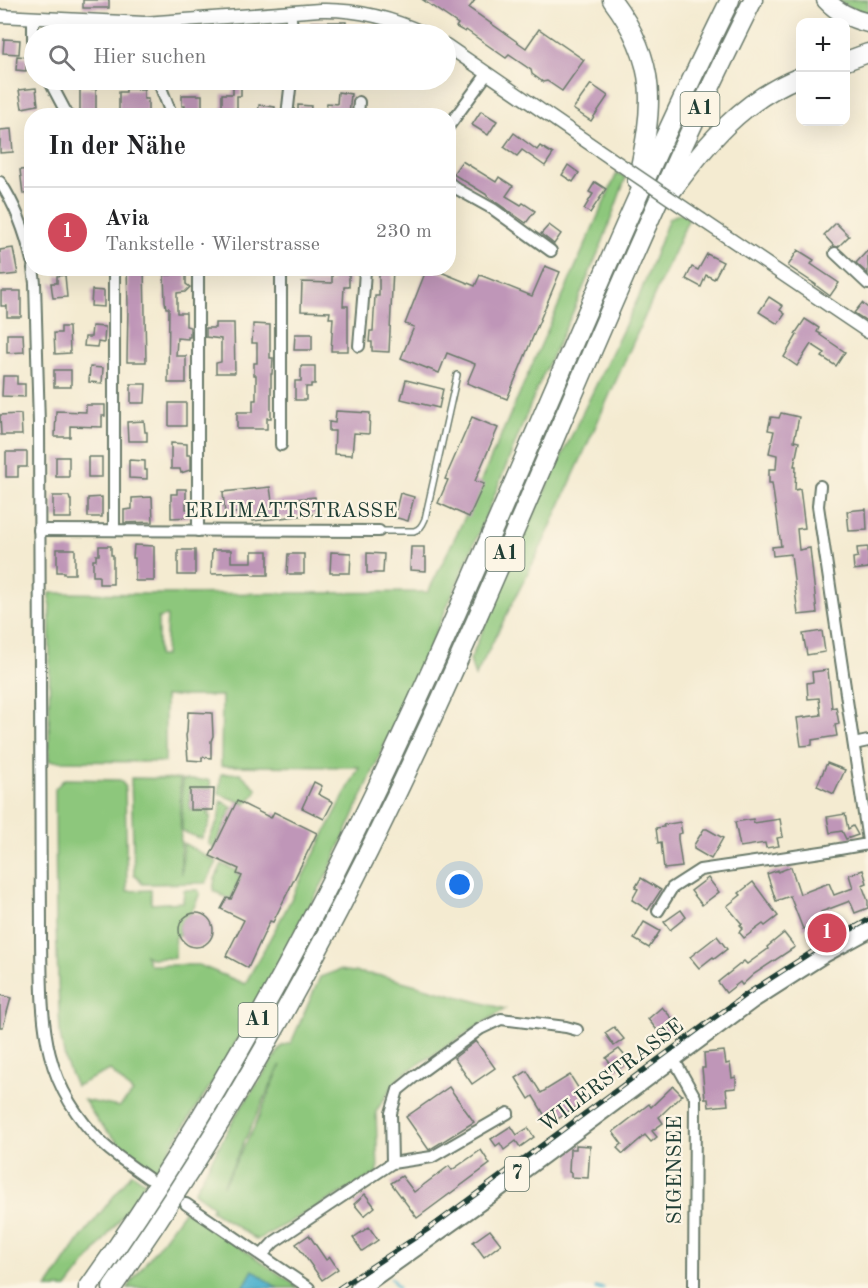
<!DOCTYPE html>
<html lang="de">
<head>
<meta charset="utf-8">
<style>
	:root { --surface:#fff; --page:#f2f2f2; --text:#202124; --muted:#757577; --line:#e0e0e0; --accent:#d1495b }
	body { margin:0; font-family:"Old Standard TT",serif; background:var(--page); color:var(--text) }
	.controls { position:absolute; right:18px; top:18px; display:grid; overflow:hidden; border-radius:12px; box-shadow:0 6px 24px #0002 }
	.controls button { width:54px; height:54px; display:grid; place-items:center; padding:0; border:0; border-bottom:2px solid var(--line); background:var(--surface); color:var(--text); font:30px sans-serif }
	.you { position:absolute; left:460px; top:885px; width:21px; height:21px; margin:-15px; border:4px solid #fff; border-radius:50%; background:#1a73e8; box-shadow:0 0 0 9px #1a73e833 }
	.badge { display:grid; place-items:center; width:39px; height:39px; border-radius:50%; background:var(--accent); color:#fff; font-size:20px; font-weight:700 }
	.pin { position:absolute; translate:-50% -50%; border:3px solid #fff; box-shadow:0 2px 6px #0006 }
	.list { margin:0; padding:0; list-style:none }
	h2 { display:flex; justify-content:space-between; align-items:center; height:78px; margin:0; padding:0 24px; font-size:26px }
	h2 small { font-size:20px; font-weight:400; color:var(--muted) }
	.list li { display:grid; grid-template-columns:39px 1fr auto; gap:18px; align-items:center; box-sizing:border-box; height:90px; padding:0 24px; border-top:2px solid var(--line) }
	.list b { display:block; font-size:22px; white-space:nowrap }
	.list p { margin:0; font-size:20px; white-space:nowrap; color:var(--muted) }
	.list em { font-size:20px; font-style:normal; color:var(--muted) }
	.icon { flex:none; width:33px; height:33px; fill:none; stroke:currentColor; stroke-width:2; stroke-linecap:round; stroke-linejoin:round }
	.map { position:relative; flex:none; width:868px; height:1288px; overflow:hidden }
	.search { position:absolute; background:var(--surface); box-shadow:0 6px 24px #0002; left:24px; top:24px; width:432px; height:66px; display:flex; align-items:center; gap:15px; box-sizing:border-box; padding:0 21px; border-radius:33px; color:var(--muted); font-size:22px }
	.panel { position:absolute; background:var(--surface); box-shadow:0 6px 24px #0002; left:24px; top:108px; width:432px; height:168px; border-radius:24px }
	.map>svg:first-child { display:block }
	.green { fill:#8dc77b; stroke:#568258; stroke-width:1.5; fill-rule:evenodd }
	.water { fill:#4eb1cd; stroke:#367780; stroke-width:1.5 }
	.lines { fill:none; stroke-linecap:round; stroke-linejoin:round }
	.stream { stroke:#4eb1cd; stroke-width:3 }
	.building { fill:#bf96b8 }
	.service-casing { stroke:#6a7a6b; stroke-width:8 }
	.minor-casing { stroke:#6a7a6b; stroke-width:14 }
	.tertiary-casing { stroke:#6a7a6b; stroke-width:15 }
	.primary-casing { stroke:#6a7a6b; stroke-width:20 }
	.motorway-casing { stroke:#6a7a6b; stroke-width:21 }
	.service { stroke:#fff; stroke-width:5 }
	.minor { stroke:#fff; stroke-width:10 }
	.tertiary { stroke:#fff; stroke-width:12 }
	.primary { stroke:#fff; stroke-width:16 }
	.motorway { stroke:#fff; stroke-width:18 }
	.rail-casing { stroke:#1f3d34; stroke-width:5 }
	.rail { stroke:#fcf5e5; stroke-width:3; stroke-dasharray:9; stroke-linecap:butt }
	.tertiary-bridge-casing { stroke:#6a7a6b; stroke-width:15; stroke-linecap:butt }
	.tertiary-bridge { stroke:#fff; stroke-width:12 }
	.labels { text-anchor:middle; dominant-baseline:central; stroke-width:4.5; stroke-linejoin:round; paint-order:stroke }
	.shield { fill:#fcf5e5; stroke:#617469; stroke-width:1.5 }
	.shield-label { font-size:20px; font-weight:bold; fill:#1f3d34 }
	.street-label { font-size:21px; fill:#1f3d34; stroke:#fcf5e5 }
</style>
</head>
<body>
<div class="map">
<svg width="868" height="1288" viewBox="0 0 868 1288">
	<rect width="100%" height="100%" fill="#fcf5e5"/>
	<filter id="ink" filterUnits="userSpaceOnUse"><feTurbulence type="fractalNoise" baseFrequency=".0167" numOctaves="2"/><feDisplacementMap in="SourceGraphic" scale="12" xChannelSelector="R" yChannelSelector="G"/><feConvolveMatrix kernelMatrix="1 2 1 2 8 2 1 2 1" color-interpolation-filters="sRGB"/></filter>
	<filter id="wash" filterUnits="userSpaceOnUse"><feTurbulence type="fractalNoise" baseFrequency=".008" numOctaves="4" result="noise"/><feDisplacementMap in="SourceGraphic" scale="24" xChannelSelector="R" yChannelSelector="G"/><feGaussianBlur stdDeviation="1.35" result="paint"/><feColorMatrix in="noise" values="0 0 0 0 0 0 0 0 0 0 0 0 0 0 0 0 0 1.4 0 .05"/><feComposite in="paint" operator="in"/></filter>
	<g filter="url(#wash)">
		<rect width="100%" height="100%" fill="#f4ebd1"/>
		<!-- green -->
		<g class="green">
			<polygon points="835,0 868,0 868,16"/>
			<path d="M617,173L626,177L603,241L573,312L538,386L489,509L412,688L402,706L328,873L223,1066L155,1172L124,1148L99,1123L84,1100L119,1107L133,1093L110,1070L76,1086L66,1063L60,1035L56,925L55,789L64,779L120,780L125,786L127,891L151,890V904L183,902L184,890H198L200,893C197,899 194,910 189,915C180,924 179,921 179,936L175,937V958H150L145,955L150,965H199L245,984L284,913L359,767L221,766L222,696H165V762L49,761L50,593L158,594L428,592L464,519ZM167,616L165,656H158V618Z"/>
			<polygon points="681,213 689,218 544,541 475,677 470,660 525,532 640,294 669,218"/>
			<polygon points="240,773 257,789 255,794 246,804 219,794 221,774"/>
			<polygon points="131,778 180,779 181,873 182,873 183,843 217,862 206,883 142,884 136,875 134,875"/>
			<polygon points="182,780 210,780 211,789 190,790 190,810 210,811 208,816 211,816 208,827 201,839 182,831"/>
			<path d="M221,801L232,807L214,848L209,844C208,835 215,829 218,821C220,814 221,807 221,801Z"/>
			<polygon points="222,864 237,871 236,874 241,876 230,900 213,890 215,879"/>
			<path d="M339,970L383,976L505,1009L400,1076L376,1111L378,1173L257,1240L211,1210L213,1206L194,1192L235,1117L282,1046L291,1043L320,977ZM281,1065L254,1128L223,1186L280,1066Z"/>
			<polygon points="132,1173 145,1182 140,1190 141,1192 67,1288 47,1288 80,1239"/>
			<polygon points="185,1210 291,1282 297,1288 277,1288 253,1270 243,1288 127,1288"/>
		</g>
		<!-- water -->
		<polygon class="water" points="253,1270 277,1288 243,1288"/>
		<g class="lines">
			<!-- stream -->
			<g class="stream">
				<polyline points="391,1278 398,1288"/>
				<polyline points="596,1288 603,1288"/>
			</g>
		</g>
		<g id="blocks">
			<!-- building -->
			<g class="building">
				<rect x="83" y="0" width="26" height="8"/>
				<polygon points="423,0 475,0 469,8 526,48 539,29 584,60 562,91 547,81 543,82 532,74 531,70 509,55 506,58 466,30 465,32 456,27 458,24"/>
				<rect x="311" y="22" width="35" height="11"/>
				<polygon points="4,39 20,40 19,54 3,53"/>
				<polygon points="17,56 27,57 26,71 16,70"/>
				<polygon points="591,84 608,96 591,121 573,109"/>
				<polygon points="233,86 241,86 241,96 237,96 237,116 222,116 222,94 233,94"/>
				<polygon points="36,88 38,105 22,108 19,90"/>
				<polygon points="80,89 96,89 96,114 80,113"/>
				<polygon points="126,89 144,89 144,99 148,99 148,112 119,112 119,92 126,92"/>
				<polygon points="338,92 351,94 349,116 325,115 327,103 337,104"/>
				<polygon points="182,95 202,95 202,116 184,116 185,106 182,106"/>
				<polygon points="259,105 275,107 274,116 258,116"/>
				<polygon points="298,105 311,106 310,116 298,116"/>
				<polygon points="481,111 497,121 488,135 472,125"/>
				<polygon points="11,129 13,152 0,153 0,130"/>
				<polygon points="514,133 537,150 540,146 553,154 545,166 522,150 517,156 504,147"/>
				<polygon points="462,161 496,182 499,177 513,186 506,196 521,205 523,203 535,211 526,223 487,196 487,195 453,174"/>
				<polygon points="568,165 579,173 573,182 562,175"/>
				<polygon points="32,169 32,193 23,194 20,170"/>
				<polygon points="595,182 606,189 590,213 584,209 593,194 589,192"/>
				<polygon points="836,223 849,236 838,247 834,246 824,235"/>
				<polygon points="549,225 561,234 554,244 541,234"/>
				<polygon points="13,248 18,274 1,276 0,250"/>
				<polygon points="798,250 814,260 811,264 839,283 830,296 814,284 815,284 788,266"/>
				<polygon points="868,250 868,274 856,263"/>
				<polygon points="707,254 723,262 714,279 706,275 701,287 686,279 692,267 698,270"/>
				<polygon points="545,266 560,272 507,399 467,383 475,364 447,353 439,373 401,358 414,327 405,324 427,268 431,268 475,286 480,275 532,296"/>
				<polygon points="127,268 144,268 146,362 127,362 128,305"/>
				<polygon points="170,268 186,268 186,284 190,287 185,292 177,293 177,313 186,313 186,326 190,327 190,337 188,337 188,339 177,338 176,356 186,356 186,383 168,383 169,308 166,308 165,301 164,275 171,275"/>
				<polygon points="332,268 349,268 349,287 344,287 343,306 348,306 348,351 331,351 333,318 329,318 330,312 301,311 302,282 332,283"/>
				<polygon points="379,268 393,268 389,352 372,351 372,342 369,342 370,331 373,331 375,296 379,296"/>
				<polygon points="65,275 67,297 53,298 51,283 57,283 57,276"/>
				<polygon points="92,290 104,291 104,307 91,306"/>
				<polygon points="1,291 21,291 21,317 7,317 7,306 1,306"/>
				<polygon points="769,297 783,306 780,310 785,314 778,324 759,312"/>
				<polygon points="862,303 868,308 868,322 854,313"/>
				<polygon points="805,319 819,328 817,332 821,334 820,335 845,352 836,366 822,357 825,353 811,344 797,366 784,357 797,335 795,334"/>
				<polygon points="215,323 234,323 235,373 216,373 216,363 221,362 221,339 206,337 206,328 215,328"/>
				<polygon points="253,324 270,325 270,358 273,358 272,374 271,374 271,418 267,418 267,429 237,429 237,412 253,412 253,400 256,400 256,375 254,375 254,363 257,363 257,343 252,343"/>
				<polygon points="92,326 105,327 104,343 98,342 97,347 84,346 85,337 91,337"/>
				<polygon points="61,327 69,327 70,353 55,354 54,333 61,333"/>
				<polygon points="7,334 23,334 24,352 7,353"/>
				<polygon points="295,334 312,334 312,350 294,350"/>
				<polygon points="301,366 315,366 315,384 311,384 311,387 306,387 306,400 295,400 295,381 301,381"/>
				<polygon points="90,367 103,368 102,383 89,382"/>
				<rect x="54" y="370" width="17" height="17"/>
				<polygon points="3,376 17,376 17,384 25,384 25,397 2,396"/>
				<polygon points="406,380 443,389 439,408 401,399"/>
				<polygon points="131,384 146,384 145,403 131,403"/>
				<rect x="169" y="403" width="17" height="23"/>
				<polygon points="86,405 105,405 105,416 102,416 102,427 70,426 70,437 55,437 56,411 86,412"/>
				<polygon points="336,411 370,413 369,434 354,433 352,455 334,454 335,431 329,431 329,422 335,423"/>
				<polygon points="781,413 799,417 794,441 799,442 794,466 796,466 795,490 800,489 805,528 797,529 799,550 810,548 817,613 798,615 791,554 773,556 772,547 781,546 772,483 769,483 769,469 776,469 777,455 769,453 774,431 768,430 771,417 779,418"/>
				<polygon points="21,414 22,435 1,435 0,415"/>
				<polygon points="472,417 498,428 475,481 484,484 469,517 438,503 448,480 445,479"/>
				<polygon points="144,421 145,432 147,432 147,441 128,441 127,422"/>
				<polygon points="171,443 187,444 187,455 190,455 190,470 181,473 180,469 171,469"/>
				<polygon points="6,452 27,452 27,467 18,467 18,477 6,477"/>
				<rect x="56" y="457" width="13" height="20"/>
				<rect x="88" y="457" width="14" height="20"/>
				<polygon points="129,460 145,461 145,470 147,470 147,479 129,478"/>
				<polygon points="270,487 272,501 315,497 317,514 253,521 251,511 225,514 223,492"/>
				<polygon points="177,489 186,489 186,509 190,509 190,517 171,518 171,494 177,494"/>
				<polygon points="400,493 414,497 408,521 394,517"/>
				<polygon points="53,496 69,496 70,500 71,500 71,518 53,518"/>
				<polygon points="102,497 102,517 88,517 88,498"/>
				<polygon points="152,497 153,522 124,523 124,510 132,509 132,498"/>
				<polygon points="866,509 867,530 849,531 847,511"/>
				<polygon points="134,545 154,546 154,581 135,581 135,558 133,558"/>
				<polygon points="99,546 111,546 111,555 113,555 113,584 99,584 99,576 93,576 93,560 96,560 96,555 99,555"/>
				<polygon points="411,547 424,547 424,557 426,557 426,571 410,570"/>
				<polygon points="868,547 868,568 854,570 853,558 858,557 857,548"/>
				<polygon points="57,549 75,549 75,574 64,574 64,572 57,572"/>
				<rect x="178" y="550" width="17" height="25"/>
				<polygon points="212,550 231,550 231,562 252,562 252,551 268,551 268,575 253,575 251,573 211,574"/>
				<polygon points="331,552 351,553 350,573 330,573"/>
				<polygon points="367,553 384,554 383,573 367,573"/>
				<polygon points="288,554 304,554 304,574 287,574"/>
				<polygon points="822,631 825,652 807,655 803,634"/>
				<polygon points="828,670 832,708 836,707 839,724 835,725 837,736 812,740 812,745 801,746 797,718 821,715 819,698 808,699 807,683 813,682 812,672"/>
				<polygon points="188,712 212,713 213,736 211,741 211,758 202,757 202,761 188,760 186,735 187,732"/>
				<polygon points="827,763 845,770 834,794 817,786"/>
				<polygon points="314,782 322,786 318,794 333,802 324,819 302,808"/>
				<polygon points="190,789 214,789 213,810 190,810"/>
				<polygon points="237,801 271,818 274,812 317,833 273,922 270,921 248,968 226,956 244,920 221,909 227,898 231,899 242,876 237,874 239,869 210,856"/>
				<polygon points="845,814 848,829 853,826 858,835 846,839 842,831 830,833 827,817"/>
				<polygon points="753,819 754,823 780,819 783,837 777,838 779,846 766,848 765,843 740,847 735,822"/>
				<polygon points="680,822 682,833 678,834 678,839 682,867 664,869 661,842 658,843 656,828 664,827 663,825"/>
				<polygon points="704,829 707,829 723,838 711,859 694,849 694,845"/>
				<polygon points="791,867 800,894 829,883 834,895 853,888 849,875 863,870 867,883 862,885 868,901 868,908 855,913 850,901 821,912 825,921 803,929 790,896 776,901 767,874 778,870 778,872"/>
				<polygon points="641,878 661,890 648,910 632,900 638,889 635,888"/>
				<polygon points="708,878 719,892 702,905 691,891"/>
				<polygon points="753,882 778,916 765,926 763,924 744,938 739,932 743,928 740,925 742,924 727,906 741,895 739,893"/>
				<polygon points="681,910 686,917 670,930 664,922"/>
				<circle cx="196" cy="930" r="17"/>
				<polygon points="644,922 660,931 649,948 634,939"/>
				<polygon points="784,933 795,947 754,974 742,985 740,982 726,993 718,982 744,961 747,964 768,949 767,947"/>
				<polygon points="717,936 727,949 714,959 713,957 699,968 690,957"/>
				<polygon points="0,995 11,998 3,1027 0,1027"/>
				<polygon points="662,1007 676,1023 661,1035 648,1019"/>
				<polygon points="614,1027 624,1039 614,1046 605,1033"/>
				<polygon points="476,1041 495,1068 472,1084 454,1058"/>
				<polygon points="619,1049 629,1061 616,1071 606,1058"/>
				<polygon points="724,1051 726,1064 730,1063 732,1078 736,1077 736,1088 726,1089 728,1105 709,1107 708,1099 705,1099 702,1068 705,1068 704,1053"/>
				<polygon points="527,1071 541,1093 570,1075 586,1100 550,1124 533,1096 529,1099 516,1078"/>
				<polygon points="673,1086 682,1095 659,1117 663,1123 652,1131 657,1137 651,1142 645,1135 623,1154 617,1148 622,1144 613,1132 649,1104 651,1107"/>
				<polygon points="449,1087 474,1122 429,1150 406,1117"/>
				<polygon points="511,1126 517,1135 528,1128 534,1137 520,1147 516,1141 504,1150 500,1143 496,1146 491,1139"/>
				<polygon points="576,1145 590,1146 588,1178 571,1177 571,1173 569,1172 570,1149 576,1149"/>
				<polygon points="481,1150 490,1164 417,1218 391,1183 402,1176 414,1192 449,1166 452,1170"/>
				<polygon points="365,1194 375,1207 364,1216 354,1204"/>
				<polygon points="369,1227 378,1240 362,1251 353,1238"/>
				<polygon points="490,1230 501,1244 484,1257 473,1242"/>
				<polygon points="309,1235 326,1260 330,1257 338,1269 322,1280 296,1244"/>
			</g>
		</g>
	</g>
	<g filter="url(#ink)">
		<use href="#blocks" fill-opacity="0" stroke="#6a7a6b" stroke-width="1.5"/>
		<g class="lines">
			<defs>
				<path id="service" d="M379,531H414C420,529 422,526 425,519L457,375"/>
				<g id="minor">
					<polyline points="290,12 293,34"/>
					<polyline points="33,18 33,39 34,44"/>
					<polyline points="49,80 68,116"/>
					<polyline points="158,80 172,116"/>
					<polyline points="287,116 291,80"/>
					<polyline points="358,116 359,102"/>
					<polyline points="448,127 487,74"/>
					<path d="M0,182C16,206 26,234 32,261"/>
					<polyline points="448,182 457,189 493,209 551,251"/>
					<polyline points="835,253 868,284"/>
					<path d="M33,268L35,283L39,425L41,937C42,1021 39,1082 104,1145C117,1157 133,1167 148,1178"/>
					<polyline points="198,268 198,531"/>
					<polyline points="281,268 281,445"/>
					<path d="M359,346C361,320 364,295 365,268"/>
					<polyline points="820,486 818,506 868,841"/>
					<polyline points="39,530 379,531"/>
					<polyline points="114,530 114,268"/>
					<polyline points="854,744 868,741"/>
					<polyline points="658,911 672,888 700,870 828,851 868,844"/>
					<polyline points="673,1058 695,1097 694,1288"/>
					<polyline points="392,1163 391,1113 398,1090 414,1077 480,1029 501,1019 566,1027 577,1030"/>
					<polyline points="186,1204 309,1288"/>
					<polyline points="262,1255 274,1242 392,1163 432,1157 508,1113"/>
				</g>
				<g id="tertiary">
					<path d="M0,16L144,23L320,10C359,9 392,18 426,34"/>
					<polyline points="446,45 609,157"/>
					<polyline points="702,220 868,332"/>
				</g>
				<polyline id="primary" points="359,1288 488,1196 752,1000 824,954 868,930"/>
				<g id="motorway">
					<path d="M612,0C660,64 653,108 637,181"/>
					<path d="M826,0C838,13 851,19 868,23"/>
					<polyline points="846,61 868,53"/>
					<path d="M671,192C707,143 742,100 800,77"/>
					<path d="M88,1288C212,1115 313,927 402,734C515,491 611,240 730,0"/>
					<path d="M112,1288C222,1132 315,965 397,793C522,531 623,259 753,0"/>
				</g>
			</defs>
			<!-- service casing -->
			<use href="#service" class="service-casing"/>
			<!-- minor casing -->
			<use href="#minor" class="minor-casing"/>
			<!-- tertiary casing -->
			<use href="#tertiary" class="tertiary-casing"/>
			<!-- primary casing -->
			<use href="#primary" class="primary-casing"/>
			<!-- motorway casing -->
			<use href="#motorway" class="motorway-casing"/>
			<!-- service -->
			<use href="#service" class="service"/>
			<!-- minor -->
			<use href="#minor" class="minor"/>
			<!-- tertiary -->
			<use href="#tertiary" class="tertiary"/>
			<!-- primary -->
			<use href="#primary" class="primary"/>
			<!-- motorway -->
			<use href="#motorway" class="motorway"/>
			<defs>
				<polyline id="rail" points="339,1288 430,1228 745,995 818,948 868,920"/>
			</defs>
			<!-- rail casing -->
			<use href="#rail" class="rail-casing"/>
			<!-- rail -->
			<use href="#rail" class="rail"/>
			<defs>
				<polyline id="tertiary-bridge" points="609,157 702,220"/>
			</defs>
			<!-- tertiary-bridge casing -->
			<use href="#tertiary-bridge" class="tertiary-bridge-casing"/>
			<!-- tertiary-bridge -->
			<use href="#tertiary-bridge" class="tertiary-bridge"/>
		</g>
	</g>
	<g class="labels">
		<!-- shield labels -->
		<g class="shield">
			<rect x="680.5" y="92" width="39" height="34" rx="4.5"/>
			<rect x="485.5" y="537" width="39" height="34" rx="4.5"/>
			<rect x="238.5" y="1003" width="39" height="34" rx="4.5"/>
			<rect x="505" y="1157" width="24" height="34" rx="4.5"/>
		</g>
		<g class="shield-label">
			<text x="700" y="109">A1</text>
			<text x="505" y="554">A1</text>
			<text x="258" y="1020">A1</text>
			<text x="517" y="1174">7</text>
		</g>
		<!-- street labels -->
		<g class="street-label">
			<text x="291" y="511">ERLIMATTSTRASSE</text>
			<text transform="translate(612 1076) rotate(-37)">WILERSTRASSE</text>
			<text transform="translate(675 1170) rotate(-90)">SIGENSEE</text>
		</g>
	</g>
</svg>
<div class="controls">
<button>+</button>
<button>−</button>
</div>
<div class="you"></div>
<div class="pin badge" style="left:827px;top:933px">1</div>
<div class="search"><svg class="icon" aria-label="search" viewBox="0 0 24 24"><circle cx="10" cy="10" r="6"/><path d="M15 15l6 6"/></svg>Hier suchen</div>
<section class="panel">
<h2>In der Nähe<small></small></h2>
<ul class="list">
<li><span class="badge">1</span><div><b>Avia</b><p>Tankstelle · Wilerstrasse</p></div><em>230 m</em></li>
</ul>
</section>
</div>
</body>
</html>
